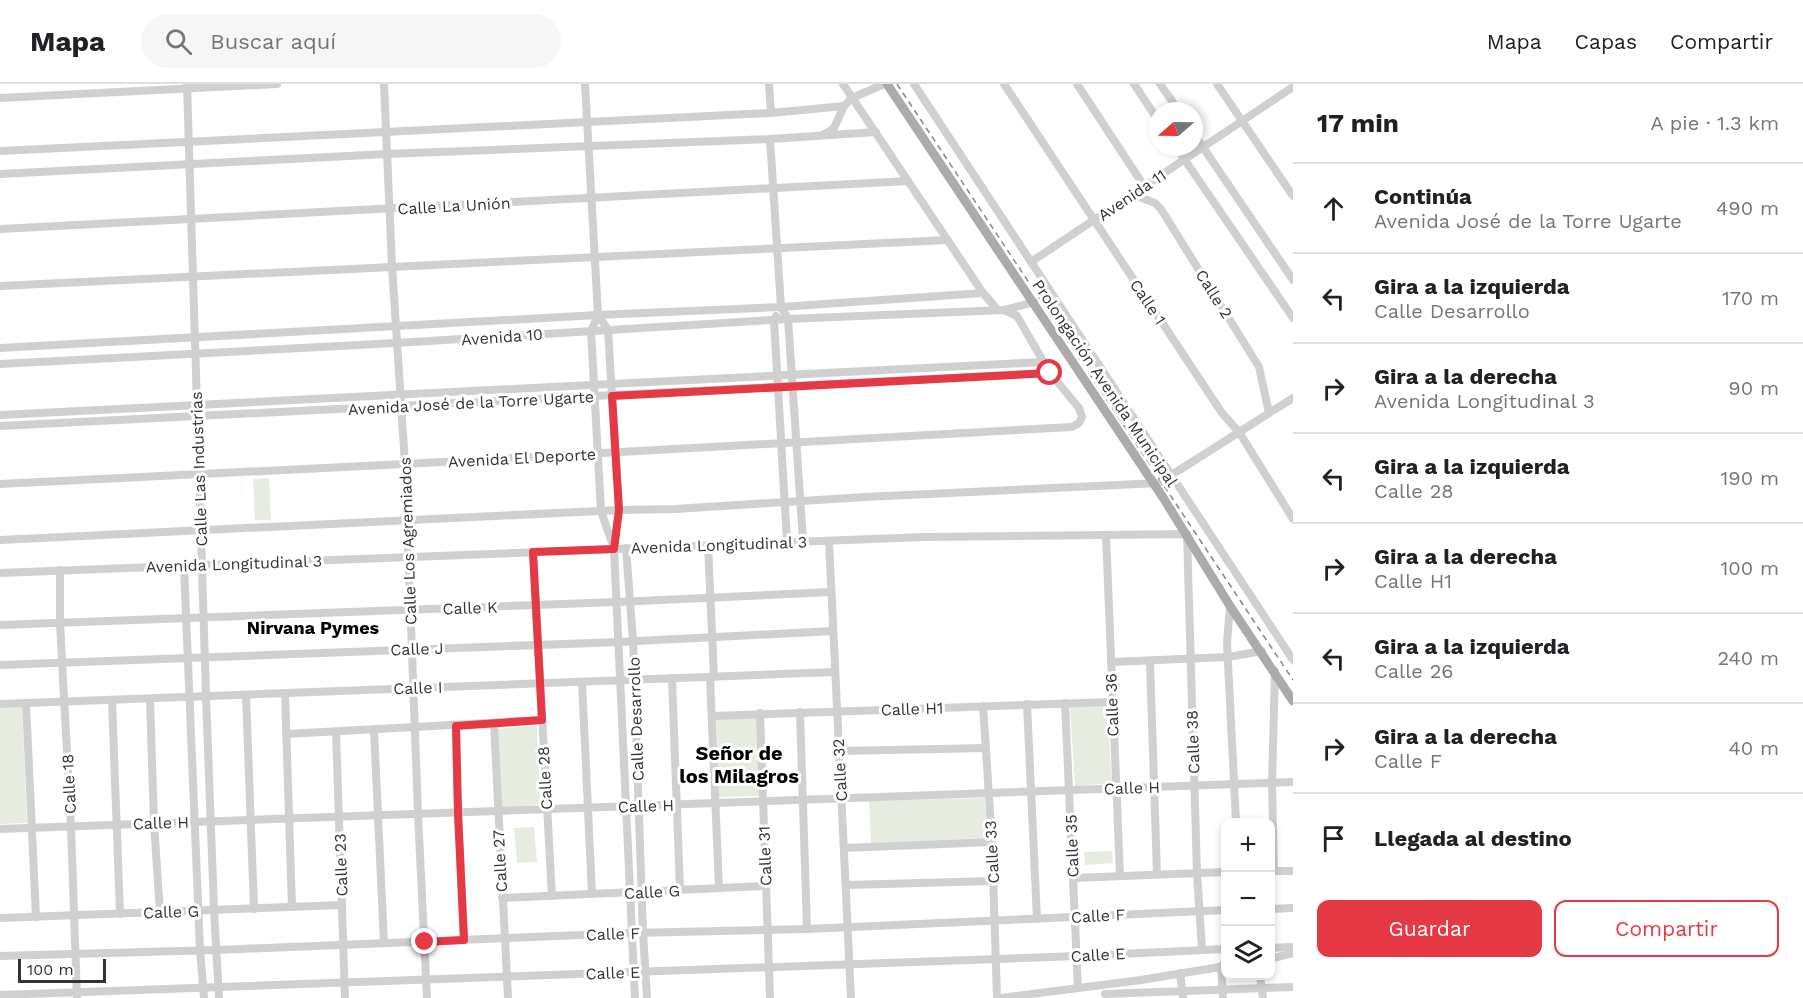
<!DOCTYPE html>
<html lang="es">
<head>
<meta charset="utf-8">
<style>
	:root { --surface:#fff; --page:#f6f6f6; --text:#202124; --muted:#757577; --line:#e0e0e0; --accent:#e63946 }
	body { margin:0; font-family:"Work Sans",sans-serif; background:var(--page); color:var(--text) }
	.controls { position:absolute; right:18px; bottom:18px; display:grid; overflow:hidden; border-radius:12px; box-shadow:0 3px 9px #0003 }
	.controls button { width:54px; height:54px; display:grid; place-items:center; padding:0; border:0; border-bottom:2px solid var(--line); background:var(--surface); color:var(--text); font:30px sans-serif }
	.compass { position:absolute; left:1149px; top:18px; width:54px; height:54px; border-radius:50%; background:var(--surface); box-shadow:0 3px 9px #0003; rotate:250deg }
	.scale { position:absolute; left:18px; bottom:15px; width:88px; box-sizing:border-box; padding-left:6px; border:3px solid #333; border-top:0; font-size:16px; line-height:21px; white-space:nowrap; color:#333; -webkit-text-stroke:4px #fff; paint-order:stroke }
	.stop { position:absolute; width:18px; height:18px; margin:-14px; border:4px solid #e63946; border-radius:50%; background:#fff }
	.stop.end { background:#e63946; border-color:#fff; box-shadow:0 2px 6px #0008 }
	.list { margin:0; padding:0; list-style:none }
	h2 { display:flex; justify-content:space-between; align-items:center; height:78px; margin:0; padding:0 24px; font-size:26px }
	h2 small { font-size:20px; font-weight:400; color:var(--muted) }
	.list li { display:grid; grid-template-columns:39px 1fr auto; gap:18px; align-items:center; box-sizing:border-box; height:90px; padding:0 24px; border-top:2px solid var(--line) }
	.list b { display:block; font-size:22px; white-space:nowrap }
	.list p { margin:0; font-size:20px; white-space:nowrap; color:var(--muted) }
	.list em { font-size:20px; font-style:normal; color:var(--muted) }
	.actions { display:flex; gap:12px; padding:18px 24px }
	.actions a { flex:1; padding:14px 0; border:2px solid var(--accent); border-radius:12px; text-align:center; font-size:21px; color:var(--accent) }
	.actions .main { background:var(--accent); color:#fff }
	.icon { flex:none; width:33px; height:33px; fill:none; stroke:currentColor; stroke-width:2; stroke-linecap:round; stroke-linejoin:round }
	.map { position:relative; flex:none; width:1293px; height:914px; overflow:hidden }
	header { display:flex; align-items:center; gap:36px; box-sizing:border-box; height:84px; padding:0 30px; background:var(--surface); border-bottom:2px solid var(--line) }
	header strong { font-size:28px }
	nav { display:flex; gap:33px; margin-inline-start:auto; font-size:21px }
	.search { width:420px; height:54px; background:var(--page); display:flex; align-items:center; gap:15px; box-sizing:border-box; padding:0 21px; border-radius:33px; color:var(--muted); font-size:22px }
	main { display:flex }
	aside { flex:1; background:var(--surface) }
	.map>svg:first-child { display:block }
	.green { fill:#e6ecdf }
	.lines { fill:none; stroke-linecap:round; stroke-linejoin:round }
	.minor { stroke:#d0d0d0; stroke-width:8 }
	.major { stroke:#ababab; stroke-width:9 }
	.rail { stroke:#888; stroke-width:1.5; stroke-dasharray:6 4.5; stroke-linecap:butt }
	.route { stroke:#e63946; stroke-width:8 }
	.labels { text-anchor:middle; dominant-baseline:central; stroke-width:6; stroke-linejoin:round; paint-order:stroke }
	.street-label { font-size:16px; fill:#333; stroke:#fff }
	.neighbourhood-label { font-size:18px; font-weight:bold; fill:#000; stroke:#fff }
	.quarter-label { font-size:20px; font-weight:bold; fill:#000; stroke:#fff }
</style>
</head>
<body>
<header>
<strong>Mapa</strong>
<div class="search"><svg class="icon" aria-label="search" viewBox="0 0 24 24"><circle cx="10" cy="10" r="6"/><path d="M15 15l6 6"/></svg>Buscar aquí</div>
<nav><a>Mapa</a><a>Capas</a><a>Compartir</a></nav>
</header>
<main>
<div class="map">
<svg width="1293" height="914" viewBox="0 0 1293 914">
	<rect width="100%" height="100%" fill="#fff"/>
	<!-- green -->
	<g class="green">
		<polygon points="269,394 271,436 255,436 253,395"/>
		<polygon points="1107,622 1112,699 1075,702 1070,623"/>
		<polygon points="22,623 27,739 0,740 0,624"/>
		<polygon points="758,632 761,712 719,713 716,635"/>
		<polygon points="537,641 540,720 502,725 498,645"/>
		<polygon points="985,714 987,754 871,759 869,717"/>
		<polygon points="534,743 537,778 517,779 514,744"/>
		<polygon points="1112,767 1113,779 1085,781 1084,768"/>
	</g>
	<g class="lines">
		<!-- minor -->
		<g class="minor">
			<polyline points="187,0 206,612 214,826 219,914"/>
			<polyline points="384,0 392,182 405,380 418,730 427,914"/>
			<polyline points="585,0 598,231 591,247 601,427 613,462"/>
			<polyline points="769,0 771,29"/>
			<polyline points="843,0 983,209 997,225"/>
			<path d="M914,0C1040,192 1168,383 1293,576"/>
			<polyline points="1004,0 1222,329 1239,348 1293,435"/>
			<polyline points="1077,0 1144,102"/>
			<polyline points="1134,0 1158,36"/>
			<polyline points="1160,0 1179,27"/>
			<polyline points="1217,0 1293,112"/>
			<polyline points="0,14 277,0"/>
			<polyline points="1194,50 1293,196"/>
			<polyline points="823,51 834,44 844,22"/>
			<polyline points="770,55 781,223 788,235 803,457"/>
			<polyline points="1176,63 1293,234"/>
			<polyline points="0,67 771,29 844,22 852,14 884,0"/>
			<polyline points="0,90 387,70 770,55 876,48"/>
			<polyline points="1132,110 1155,119 1161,125 1259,283 1269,329"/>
			<polyline points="0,145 908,97"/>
			<polyline points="1031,178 1293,3"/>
			<polyline points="0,202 947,156"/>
			<polyline points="598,231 608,246 619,426 614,465 635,914"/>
			<polyline points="776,232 774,236 787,458"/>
			<polyline points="0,264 598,231 781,223 983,209"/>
			<polyline points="0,280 396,259 788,235 1004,226 1034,218"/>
			<polyline points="0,331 1043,278"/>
			<polyline points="0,342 1050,289"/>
			<polyline points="0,400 405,380 1072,343 1079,339 1082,333 1079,324 1050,289 1017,232 1004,226"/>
			<polyline points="1106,451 1120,792"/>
			<polyline points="0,456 619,426 675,425 865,413 1159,399 1293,314"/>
			<polyline points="829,457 851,914"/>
			<polyline points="708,461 714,593"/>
			<polyline points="626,464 633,557 643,849 647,914"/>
			<polyline points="533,468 552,812"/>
			<polyline points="184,482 200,866 204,914"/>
			<polyline points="60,486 60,539 71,743 77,914"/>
			<polyline points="0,489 924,453 1187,450 1197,789 1202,866"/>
			<polyline points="1230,522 1227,559 1236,738"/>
			<polyline points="0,541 617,518 831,508"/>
			<polyline points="1150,577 1157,790"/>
			<polyline points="1111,578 1228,573 1262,567"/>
			<polyline points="0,581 619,558 833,547"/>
			<polyline points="710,593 719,804"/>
			<polyline points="672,594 680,806"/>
			<polyline points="582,598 592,810"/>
			<polyline points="285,609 292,823"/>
			<polyline points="246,611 254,825"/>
			<polyline points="150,615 154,740 160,828"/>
			<polyline points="112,616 120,830"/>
			<polyline points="26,619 36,833"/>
			<polyline points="1065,619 1078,904"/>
			<polyline points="0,620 835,588"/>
			<polyline points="1027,620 1037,835"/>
			<polyline points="983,622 992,758 997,914"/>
			<polyline points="800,628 807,845"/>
			<polyline points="760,629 770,914"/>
			<polyline points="712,632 1112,618"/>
			<polyline points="494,639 508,914"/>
			<polyline points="456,642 458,728 464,856"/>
			<polyline points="374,646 384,859"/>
			<polyline points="336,648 345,914"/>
			<polyline points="286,650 542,636"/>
			<polyline points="839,667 986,664"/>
			<polyline points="0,745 1293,698"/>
			<polyline points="844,764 992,758"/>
			<polyline points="1272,787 1293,787"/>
			<polyline points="1274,787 1272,699 1275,587"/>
			<polyline points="1073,794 1226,788"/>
			<polyline points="846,801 993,797"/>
			<polyline points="502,814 766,802"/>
			<polyline points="1270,825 1293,824"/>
			<polyline points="0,834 342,821"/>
			<polyline points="1270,864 1293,863"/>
			<polyline points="0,872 216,866 632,849 807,845 1226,826"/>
			<polyline points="1270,875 1293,869"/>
			<polyline points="1221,882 1223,914"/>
			<polyline points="1180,889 1183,914"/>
			<polyline points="1260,892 1263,914"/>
			<polyline points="1105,910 1293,903"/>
			<polyline points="0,911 1077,872 1226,865"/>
			<polyline points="1000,914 1141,896 1226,882"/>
		</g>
		<!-- major -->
		<polyline class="major" points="887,0 1164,415 1230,522 1293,617"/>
		<!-- rail -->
		<polyline class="rail" points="897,0 1293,596"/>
	</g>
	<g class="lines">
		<!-- route -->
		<polyline class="route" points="425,858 464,856 458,729 456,642 542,636 533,468 614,465 619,426 612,312 1050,289"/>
	</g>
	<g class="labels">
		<!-- street labels -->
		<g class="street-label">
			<text transform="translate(1132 111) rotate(-34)">Avenida 11</text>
			<text transform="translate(454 122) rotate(-3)">Calle La Unión</text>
			<text transform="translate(1214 210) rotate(58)">Calle 2</text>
			<text transform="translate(1148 218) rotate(56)">Calle 1</text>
			<text transform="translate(502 253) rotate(-4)">Avenida 10</text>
			<text transform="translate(1105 299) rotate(56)">Prolongación Avenida Municipal</text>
			<text transform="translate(471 319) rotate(-3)">Avenida José de la Torre Ugarte</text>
			<text transform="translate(522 374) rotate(-3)">Avenida El Deporte</text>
			<text transform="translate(199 385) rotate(-92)">Calle Las Industrias</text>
			<text transform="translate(408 457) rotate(-92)">Calle Los Agremiados</text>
			<text transform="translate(719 461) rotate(-2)">Avenida Longitudinal 3</text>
			<text transform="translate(234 480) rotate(-2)">Avenida Longitudinal 3</text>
			<text transform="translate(470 524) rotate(-2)">Calle K</text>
			<text transform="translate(417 565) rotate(-2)">Calle J</text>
			<text transform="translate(418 604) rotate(-2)">Calle I</text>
			<text transform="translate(1112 621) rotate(-92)">Calle 36</text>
			<text transform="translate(912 625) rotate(-2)">Calle H1</text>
			<text transform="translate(636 635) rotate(-92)">Calle Desarrollo</text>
			<text transform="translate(1193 658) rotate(-92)">Calle 38</text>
			<text transform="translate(840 686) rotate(-93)">Calle 32</text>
			<text transform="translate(545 694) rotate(-93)">Calle 28</text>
			<text transform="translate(69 700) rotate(-93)">Calle 18</text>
			<text transform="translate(1132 704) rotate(-2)">Calle H</text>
			<text transform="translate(646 722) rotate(-2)">Calle H</text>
			<text transform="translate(161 739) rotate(-2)">Calle H</text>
			<text transform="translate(1072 762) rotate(-92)">Calle 35</text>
			<text transform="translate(992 768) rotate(-93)">Calle 33</text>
			<text transform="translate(765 772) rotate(-92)">Calle 31</text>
			<text transform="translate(500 777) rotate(-93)">Calle 27</text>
			<text transform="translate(341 781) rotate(-92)">Calle 23</text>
			<text transform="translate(652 808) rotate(-3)">Calle G</text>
			<text transform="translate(171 828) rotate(-2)">Calle G</text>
			<text transform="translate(1098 832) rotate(-3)">Calle F</text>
			<text transform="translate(613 850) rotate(-2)">Calle F</text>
			<text transform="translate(1098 871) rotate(-3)">Calle E</text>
			<text transform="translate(613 889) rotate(-2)">Calle E</text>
		</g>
		<!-- neighbourhood labels -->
		<g class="neighbourhood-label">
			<text x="313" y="543">Nirvana Pymes</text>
		</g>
		<!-- quarter labels -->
		<g class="quarter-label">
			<text x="739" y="669">Señor de<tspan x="739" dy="23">los Milagros</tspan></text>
		</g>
	</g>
</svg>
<div class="controls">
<button>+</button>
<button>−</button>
<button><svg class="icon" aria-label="layers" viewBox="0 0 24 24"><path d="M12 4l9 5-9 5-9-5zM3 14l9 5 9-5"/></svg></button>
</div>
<svg class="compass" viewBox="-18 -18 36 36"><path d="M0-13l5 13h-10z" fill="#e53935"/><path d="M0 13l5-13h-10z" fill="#757577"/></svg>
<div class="scale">100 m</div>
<div class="stop" style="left:1050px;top:289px"></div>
<div class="stop end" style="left:425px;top:858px"></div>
</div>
<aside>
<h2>17 min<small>A pie · 1.3 km</small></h2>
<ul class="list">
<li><svg class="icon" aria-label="ahead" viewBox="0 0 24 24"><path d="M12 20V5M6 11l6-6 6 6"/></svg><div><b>Continúa</b><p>Avenida José de la Torre Ugarte</p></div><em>490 m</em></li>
<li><svg class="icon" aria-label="left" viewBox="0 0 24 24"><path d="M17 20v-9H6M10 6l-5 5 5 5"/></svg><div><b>Gira a la izquierda</b><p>Calle Desarrollo</p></div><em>170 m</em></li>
<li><svg class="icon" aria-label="right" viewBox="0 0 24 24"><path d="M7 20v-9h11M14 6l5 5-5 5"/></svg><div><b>Gira a la derecha</b><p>Avenida Longitudinal 3</p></div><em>90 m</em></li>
<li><svg class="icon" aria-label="left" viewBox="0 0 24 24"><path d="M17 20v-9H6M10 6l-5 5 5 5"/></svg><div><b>Gira a la izquierda</b><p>Calle 28</p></div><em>190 m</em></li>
<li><svg class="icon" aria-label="right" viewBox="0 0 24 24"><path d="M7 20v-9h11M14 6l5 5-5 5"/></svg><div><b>Gira a la derecha</b><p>Calle H1</p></div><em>100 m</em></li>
<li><svg class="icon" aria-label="left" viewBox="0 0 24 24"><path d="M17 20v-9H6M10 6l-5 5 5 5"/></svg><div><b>Gira a la izquierda</b><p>Calle 26</p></div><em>240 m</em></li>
<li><svg class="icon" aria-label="right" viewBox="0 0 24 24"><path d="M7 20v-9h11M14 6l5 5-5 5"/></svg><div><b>Gira a la derecha</b><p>Calle F</p></div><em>40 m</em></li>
<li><svg class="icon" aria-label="arrive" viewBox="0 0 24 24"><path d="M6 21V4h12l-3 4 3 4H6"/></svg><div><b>Llegada al destino</b></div></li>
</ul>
<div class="actions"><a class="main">Guardar</a><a>Compartir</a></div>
</aside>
</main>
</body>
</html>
